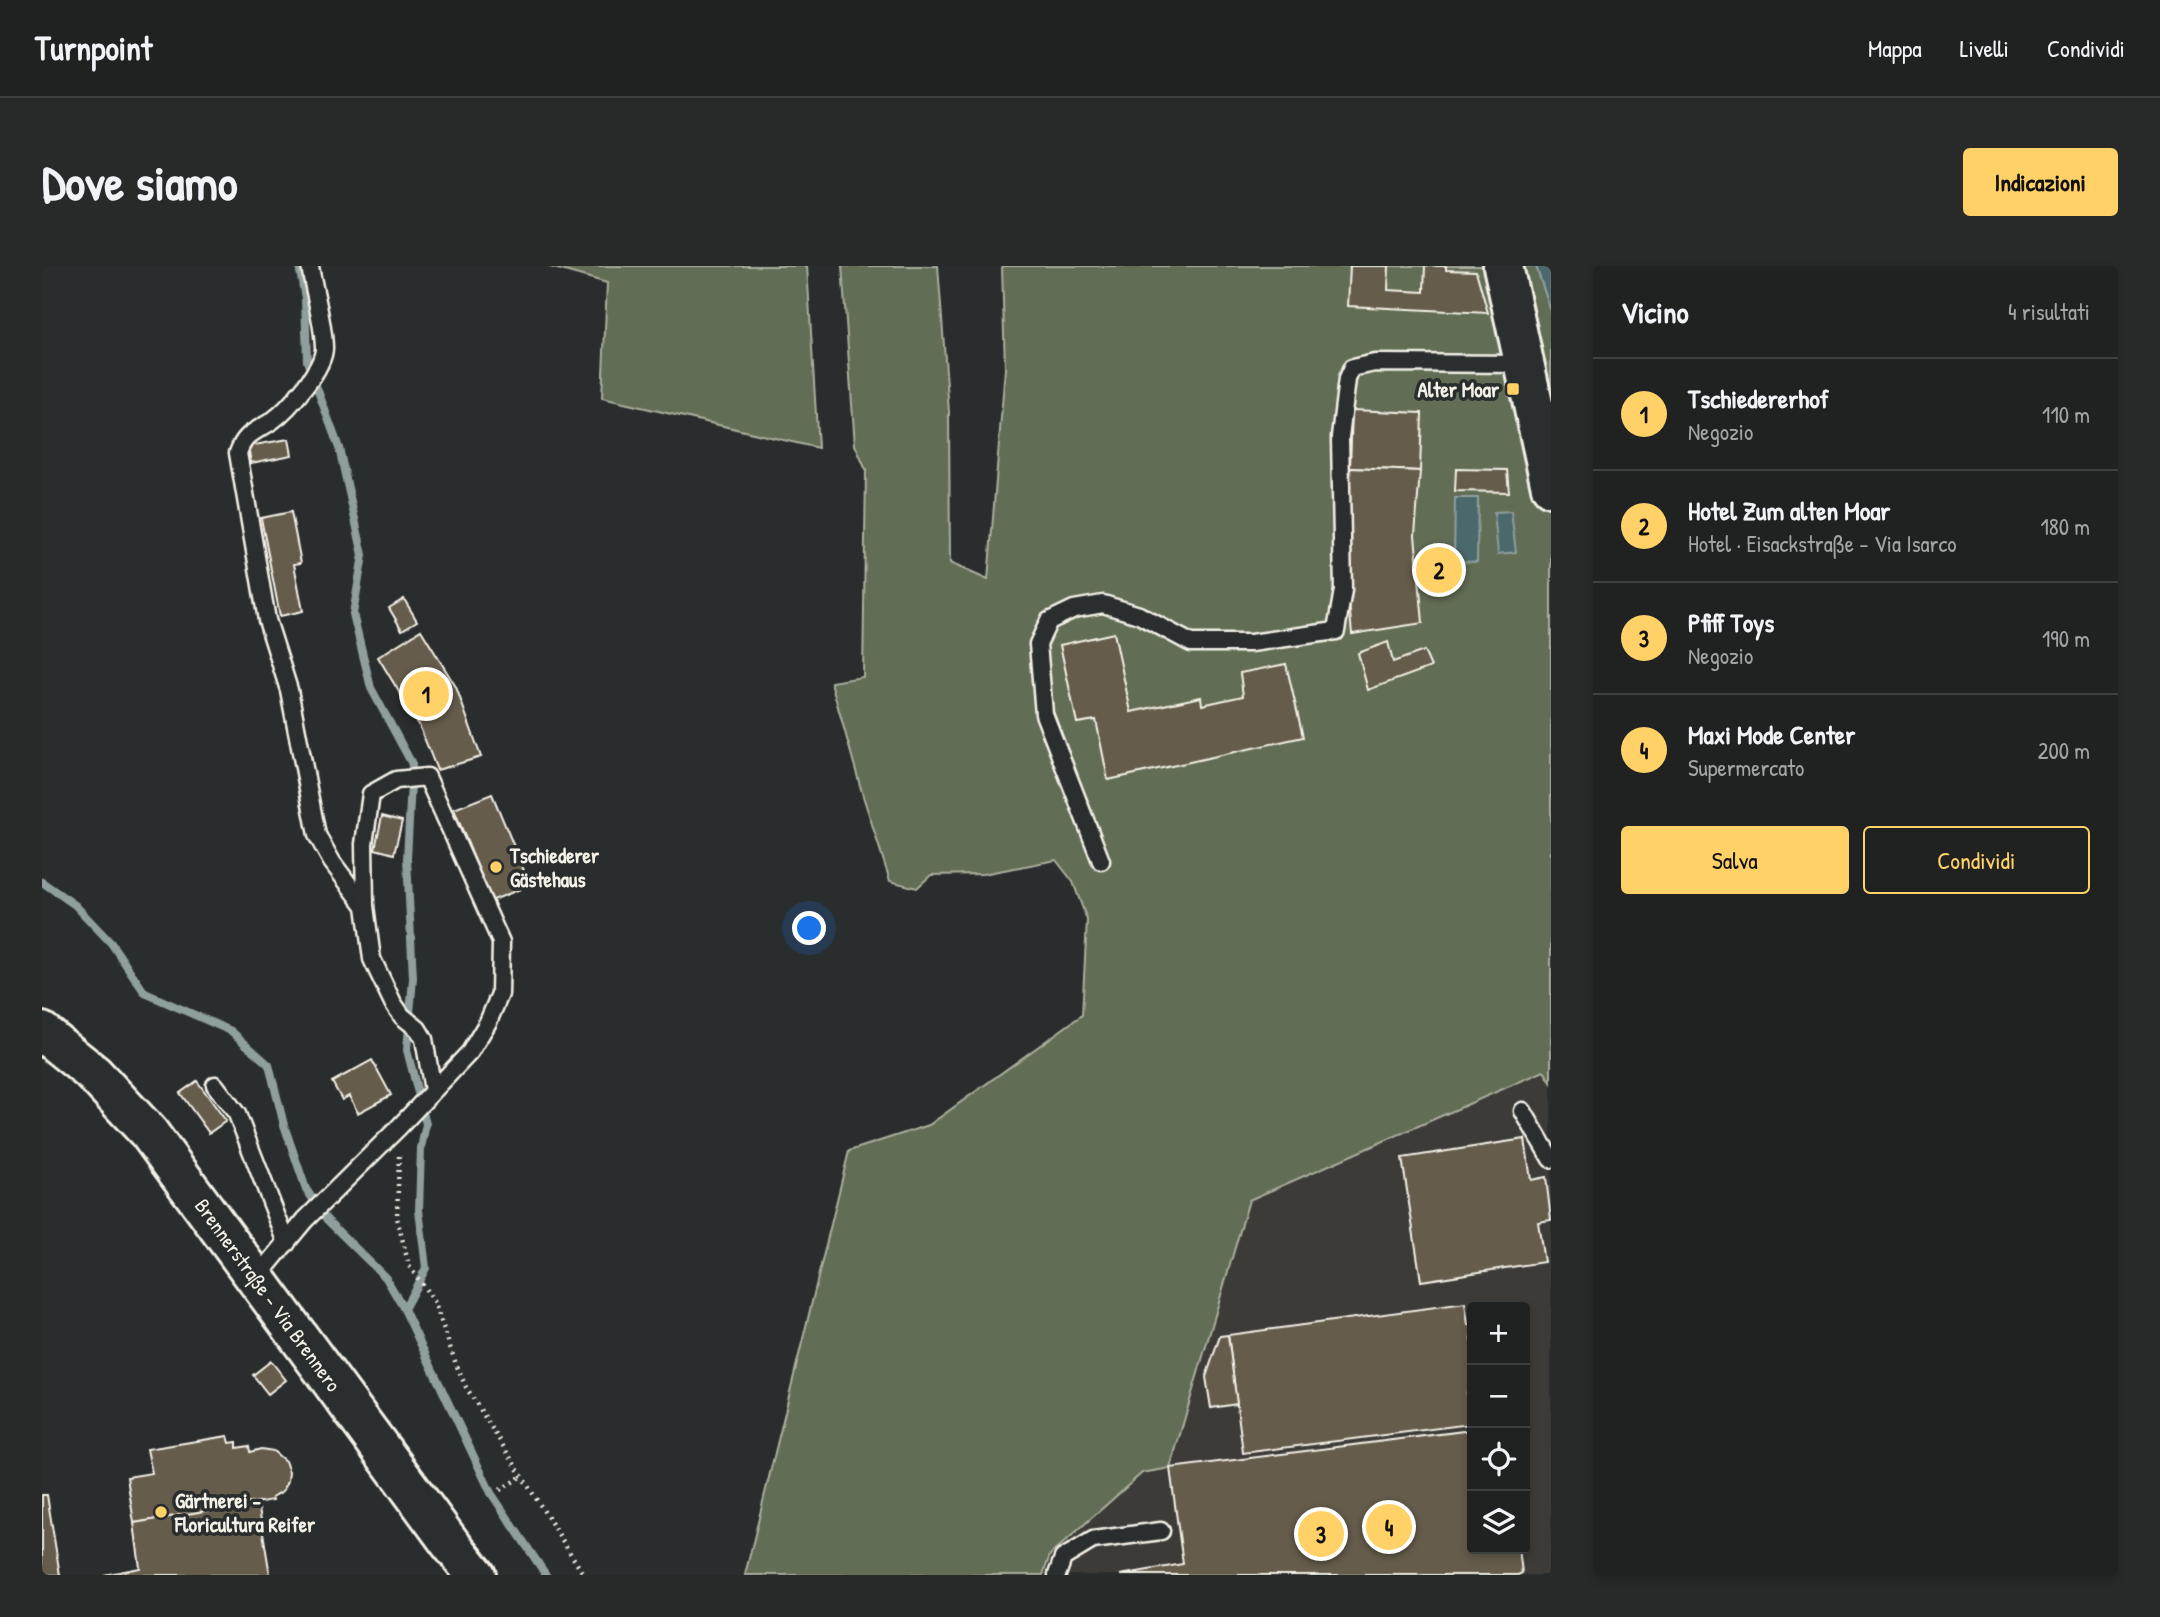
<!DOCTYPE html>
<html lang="it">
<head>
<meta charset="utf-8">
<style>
	:root { --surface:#202222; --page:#282a2a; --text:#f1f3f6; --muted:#a2a4a5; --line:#3d3f40; --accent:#ffd166 }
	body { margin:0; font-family:"Patrick Hand",sans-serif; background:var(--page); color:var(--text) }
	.controls { position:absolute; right:21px; bottom:21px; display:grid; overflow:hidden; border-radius:7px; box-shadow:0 4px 10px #0003 }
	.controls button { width:63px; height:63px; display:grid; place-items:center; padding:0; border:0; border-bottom:2px solid var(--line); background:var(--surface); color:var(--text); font:35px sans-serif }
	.you { position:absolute; left:768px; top:663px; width:24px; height:24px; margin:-18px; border:5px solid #fff; border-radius:50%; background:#1a73e8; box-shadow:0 0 0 10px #1a73e833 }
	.badge { display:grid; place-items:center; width:46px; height:46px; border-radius:50%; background:var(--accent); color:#111; font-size:23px; font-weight:700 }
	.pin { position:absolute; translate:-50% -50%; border:4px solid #fff; box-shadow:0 2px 7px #0006 }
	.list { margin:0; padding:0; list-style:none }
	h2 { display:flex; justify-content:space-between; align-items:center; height:91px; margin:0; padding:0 28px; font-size:30px }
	h2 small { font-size:23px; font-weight:400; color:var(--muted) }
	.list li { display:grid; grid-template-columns:46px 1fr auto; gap:21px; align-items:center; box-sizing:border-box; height:112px; padding:0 28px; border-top:2px solid var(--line) }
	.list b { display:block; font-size:26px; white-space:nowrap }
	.list p { margin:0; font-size:23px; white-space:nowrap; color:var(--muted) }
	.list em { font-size:23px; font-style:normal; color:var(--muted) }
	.actions { display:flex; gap:14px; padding:21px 28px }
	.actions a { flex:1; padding:16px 0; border:2px solid var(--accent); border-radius:7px; text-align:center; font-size:24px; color:var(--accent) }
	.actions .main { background:var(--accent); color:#111 }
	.icon { flex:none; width:38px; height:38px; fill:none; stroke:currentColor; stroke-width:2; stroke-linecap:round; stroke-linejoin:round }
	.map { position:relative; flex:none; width:1509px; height:1309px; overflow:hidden; border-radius:7px }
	header { display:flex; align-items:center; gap:42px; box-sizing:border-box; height:98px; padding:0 35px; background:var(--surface); border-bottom:2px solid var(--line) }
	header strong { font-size:33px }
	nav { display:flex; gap:38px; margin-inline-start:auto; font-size:24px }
	.intro { display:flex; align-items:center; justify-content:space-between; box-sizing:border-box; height:168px; padding:0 42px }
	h1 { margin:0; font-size:49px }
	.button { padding:18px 32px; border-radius:7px; background:var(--accent); color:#111; font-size:24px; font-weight:700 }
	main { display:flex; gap:42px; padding:0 42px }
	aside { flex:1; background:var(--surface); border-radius:7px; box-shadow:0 4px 10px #0003 }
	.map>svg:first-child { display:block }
	.built { fill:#3c3b37; fill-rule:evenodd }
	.green { fill:#626d54; stroke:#abaf9e; stroke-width:2 }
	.water { fill:#4b696d; stroke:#8f9f9e; stroke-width:2 }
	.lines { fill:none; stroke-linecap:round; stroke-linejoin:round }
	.stream { stroke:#8f9f9e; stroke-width:8 }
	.building { fill:#655c4c; stroke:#f4f1e8; stroke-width:2 }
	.lane-casing { stroke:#f4f1e8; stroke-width:21 }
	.secondary-casing { stroke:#f4f1e8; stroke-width:44 }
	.path { stroke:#f4f1e8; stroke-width:4.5; stroke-dasharray:2 5; stroke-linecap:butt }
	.lane { stroke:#2a2d2e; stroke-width:16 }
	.secondary { stroke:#2a2d2e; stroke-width:38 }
	.poi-dot { fill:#ffd166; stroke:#2a2d2e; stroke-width:2.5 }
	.labels { text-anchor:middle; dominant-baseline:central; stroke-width:7; stroke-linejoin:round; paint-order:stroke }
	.poi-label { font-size:21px; font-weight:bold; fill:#f4f1e8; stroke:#2a2d2e; text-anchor:start }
	.street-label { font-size:21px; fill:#f4f1e8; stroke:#2a2d2e }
</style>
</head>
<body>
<header>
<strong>Turnpoint</strong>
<nav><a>Mappa</a><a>Livelli</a><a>Condividi</a></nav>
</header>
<div class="intro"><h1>Dove siamo</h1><a class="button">Indicazioni</a></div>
<main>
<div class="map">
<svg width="1509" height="1309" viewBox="0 0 1509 1309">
	<rect width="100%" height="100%" fill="#2a2d2e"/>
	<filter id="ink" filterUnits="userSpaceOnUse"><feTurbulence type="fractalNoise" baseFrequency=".0143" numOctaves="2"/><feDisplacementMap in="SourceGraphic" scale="14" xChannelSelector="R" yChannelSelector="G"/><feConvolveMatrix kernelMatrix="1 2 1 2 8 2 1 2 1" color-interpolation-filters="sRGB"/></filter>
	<g filter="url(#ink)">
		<!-- built -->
		<path class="built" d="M1502,804L1509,816V1309H1001L1008,1289L1100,1207L1128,1202L1207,934ZM1430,1041H1483V1283H1430Z"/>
		<!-- green -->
		<g class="green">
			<polygon points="505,0 765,0 776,182 560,132 565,17"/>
			<polygon points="800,0 896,0 907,146 908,297 946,314 963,102 960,0 1494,0 1509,45 1509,816 1502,805 1207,934 1128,1202 1100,1207 1008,1289 1001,1309 703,1309 807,885 887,859 1040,749 1045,654 1031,616 1014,594 941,608 889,609 875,622 848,615 821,530 789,416 821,411 824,204 813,179"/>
		</g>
		<!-- water -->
		<g class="water">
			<polygon points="1494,0 1509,0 1509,45"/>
			<polygon points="1413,232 1436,232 1435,296 1412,295"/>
			<polygon points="1469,245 1474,286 1456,288 1452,246"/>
		</g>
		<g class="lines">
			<!-- stream -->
			<g class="stream">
				<polyline points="257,0 263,32 265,95 297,182 321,289 311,348 329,422 370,498 365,593 371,712 365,784 384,858 379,882 377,944 384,1002 362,1043"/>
				<polyline points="0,616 33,639 69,677 103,727 189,765 227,799 242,859 264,923 285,954 344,1012 362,1043 449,1227 504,1309"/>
			</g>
		</g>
		<!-- building -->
		<g class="building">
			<polygon points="1308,0 1347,0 1346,24 1382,26 1383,0 1404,0 1404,4 1434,5 1446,47 1306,40"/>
			<polygon points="1310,144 1380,147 1378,205 1308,202"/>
			<polygon points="247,173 250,189 209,197 206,180"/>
			<polygon points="1308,202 1378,205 1373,269 1381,357 1310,368 1306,325"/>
			<polygon points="1414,203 1465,204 1467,226 1413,225"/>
			<polygon points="249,246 259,297 252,298 261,345 238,350 219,252"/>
			<polygon points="362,333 375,355 360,364 347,342"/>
			<polygon points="379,364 414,421 439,491 395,504 377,459 336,391"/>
			<polygon points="1072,367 1089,446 1159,431 1160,439 1201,430 1198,407 1244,398 1261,471 1066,514 1054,454 1035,457 1018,379"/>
			<polygon points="1346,376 1351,396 1382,385 1389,401 1326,424 1316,387"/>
			<polygon points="450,528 488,619 449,635 412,543"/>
			<polygon points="340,550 360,555 352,588 333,583"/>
			<polygon points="330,794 349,829 316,847 307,830 300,834 290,816"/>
			<polygon points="155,815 184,855 167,867 138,827"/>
			<polygon points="1483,873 1489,914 1504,911 1509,954 1496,956 1502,996 1379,1015 1360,892"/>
			<polygon points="1423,1037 1426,1059 1430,1059 1430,1125 1425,1126 1429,1158 1201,1187 1186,1069"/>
			<polygon points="1186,1069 1195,1138 1169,1142 1164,1111 1178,1070"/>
			<polygon points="229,1095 244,1114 226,1128 211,1109"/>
			<polygon points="1430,1164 1430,1283 1477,1283 1480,1307 1476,1309 1078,1309 1141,1298 1128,1202"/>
			<polygon points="186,1170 188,1177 195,1176 195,1182 207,1180 208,1186 219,1183 231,1185 243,1195 247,1206 246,1215 241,1225 230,1231 231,1234 92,1257 85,1211 110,1207 105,1183"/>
			<polygon points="0,1229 5,1229 18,1309 0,1309"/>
			<polygon points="216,1236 228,1309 62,1309 98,1302 92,1257"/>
		</g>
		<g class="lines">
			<defs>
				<g id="lane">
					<path d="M268,0C272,26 281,54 282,81C283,101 247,143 230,155C213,166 203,167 196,187L225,354L247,424L275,569L290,596L323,640L330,693L351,737L360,750L376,763L382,773L391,824"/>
					<polyline points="1059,595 1002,448 996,378 1007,355 1032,343 1061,338 1097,349 1149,377 1209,377 1294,365 1301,324 1298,171 1305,113 1310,102 1333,97 1484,98"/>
					<polyline points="173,819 195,848 245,977"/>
					<polyline points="1481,845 1509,893"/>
					<polyline points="214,1013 263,954 357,861 428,786 446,756 458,728 459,676 385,511 354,514 329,528 322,578 323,640"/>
					<polyline points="1015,1309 1021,1292 1051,1274 1119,1265"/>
				</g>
				<g id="secondary">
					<polyline points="1461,0 1509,221"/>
					<polyline points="0,766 52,808 107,867 408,1277 434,1309"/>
				</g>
			</defs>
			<!-- lane casing -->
			<use href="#lane" class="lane-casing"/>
			<!-- secondary casing -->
			<use href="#secondary" class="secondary-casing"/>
			<!-- path -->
			<g class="path">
				<polyline points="357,890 355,952 367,1000 392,1035 414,1098 424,1121 542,1309"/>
				<polyline points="458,1224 480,1210"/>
			</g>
			<!-- lane -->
			<use href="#lane" class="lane"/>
			<!-- secondary -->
			<use href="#secondary" class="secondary"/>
		</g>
	</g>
	<!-- markers -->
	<g class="poi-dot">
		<rect x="1464" y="116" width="14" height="14" rx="3.5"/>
		<circle cx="454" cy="601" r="7"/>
		<circle cx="119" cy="1246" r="7"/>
	</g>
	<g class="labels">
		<!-- poi labels -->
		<g class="poi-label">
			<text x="1457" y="123" text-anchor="end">Alter Moar</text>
			<text x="468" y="589">Tschiederer<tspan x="468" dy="24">Gästehaus</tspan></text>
			<text x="133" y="1234">Gärtnerei -<tspan x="133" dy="24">Floricultura Reifer</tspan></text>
		</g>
		<!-- street labels -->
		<g class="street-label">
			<text transform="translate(226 1029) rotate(54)">Brennerstraße - Via Brennero</text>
		</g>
	</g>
</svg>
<div class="controls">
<button>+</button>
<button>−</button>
<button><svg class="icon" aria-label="locate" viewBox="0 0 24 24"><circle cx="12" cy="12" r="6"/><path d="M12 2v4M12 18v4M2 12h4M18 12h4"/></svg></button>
<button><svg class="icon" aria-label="layers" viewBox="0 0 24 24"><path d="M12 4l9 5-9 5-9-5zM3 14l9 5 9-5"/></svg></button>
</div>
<div class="you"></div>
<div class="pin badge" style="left:384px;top:428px">1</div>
<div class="pin badge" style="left:1397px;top:304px">2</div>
<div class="pin badge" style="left:1279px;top:1268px">3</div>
<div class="pin badge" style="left:1347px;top:1261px">4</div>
</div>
<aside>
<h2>Vicino<small>4 risultati</small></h2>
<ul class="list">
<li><span class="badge">1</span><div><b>Tschiedererhof</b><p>Negozio</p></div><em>110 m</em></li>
<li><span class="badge">2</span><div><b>Hotel Zum alten Moar</b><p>Hotel · Eisackstraße - Via Isarco</p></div><em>180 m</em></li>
<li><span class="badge">3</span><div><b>Pfiff Toys</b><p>Negozio</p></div><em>190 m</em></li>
<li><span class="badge">4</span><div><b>Maxi Mode Center</b><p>Supermercato</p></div><em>200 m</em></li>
</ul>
<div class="actions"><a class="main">Salva</a><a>Condividi</a></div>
</aside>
</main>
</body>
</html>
